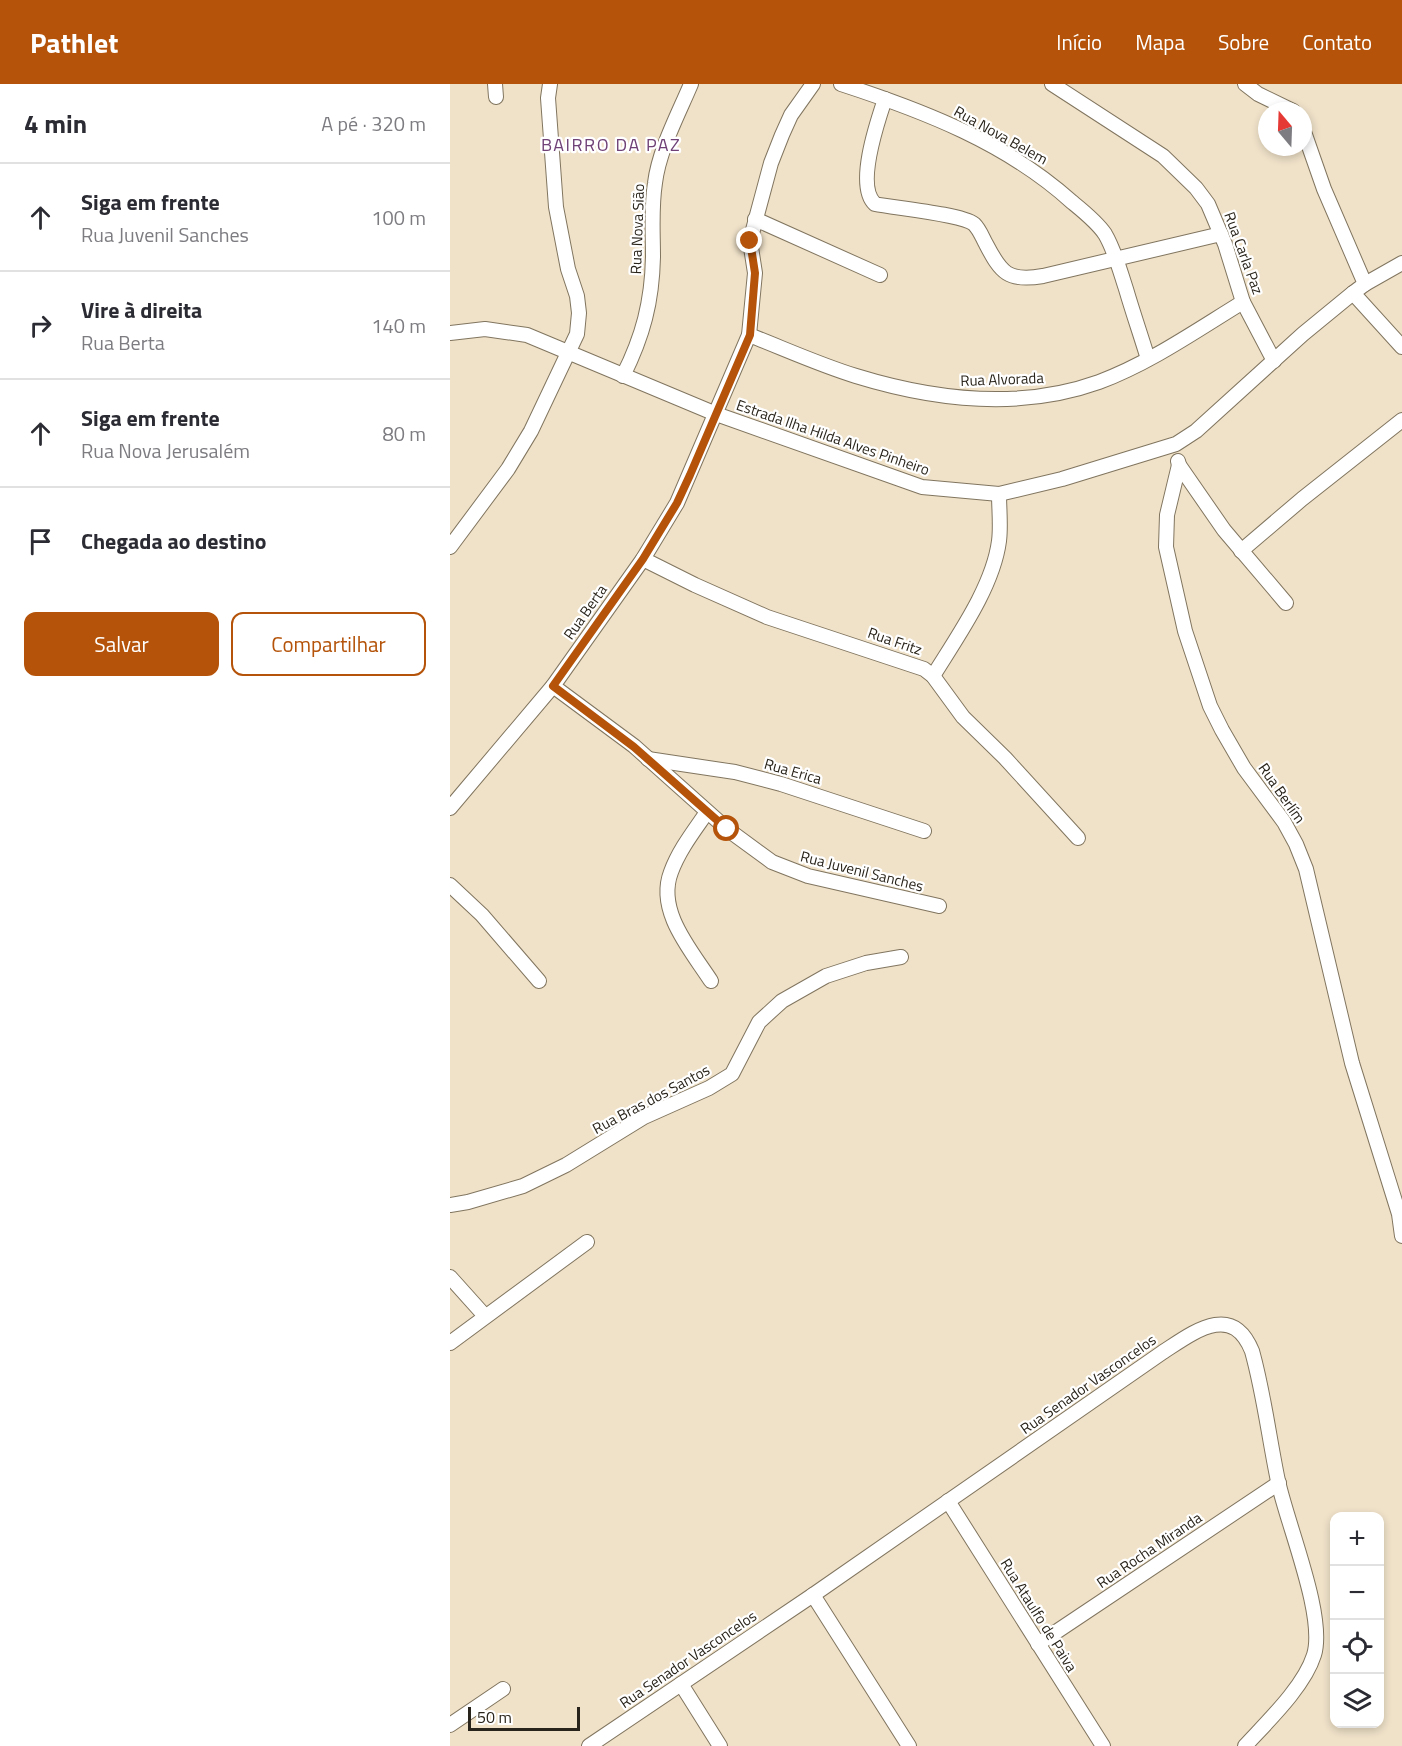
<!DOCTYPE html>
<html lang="pt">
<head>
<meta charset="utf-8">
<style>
	:root { --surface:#fff; --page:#f7f7f7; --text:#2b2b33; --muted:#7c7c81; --line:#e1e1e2; --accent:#b45309 }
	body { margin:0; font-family:"Titillium Web",sans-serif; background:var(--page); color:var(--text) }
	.controls { position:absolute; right:18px; bottom:18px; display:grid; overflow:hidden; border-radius:12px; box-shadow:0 3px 9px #0003 }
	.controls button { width:54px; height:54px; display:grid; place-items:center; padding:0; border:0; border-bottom:2px solid var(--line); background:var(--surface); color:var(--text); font:30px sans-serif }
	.compass { position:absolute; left:808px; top:18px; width:54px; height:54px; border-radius:50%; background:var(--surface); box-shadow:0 3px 9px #0003; rotate:341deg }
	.scale { position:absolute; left:18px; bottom:15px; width:112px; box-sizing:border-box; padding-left:6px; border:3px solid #29241b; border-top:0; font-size:16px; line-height:21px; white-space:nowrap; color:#29241b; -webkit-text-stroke:4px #fff; paint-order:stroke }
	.stop { position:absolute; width:18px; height:18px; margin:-14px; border:4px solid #b45309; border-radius:50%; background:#fff }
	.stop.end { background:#b45309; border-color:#fff; box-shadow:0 2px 6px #0008 }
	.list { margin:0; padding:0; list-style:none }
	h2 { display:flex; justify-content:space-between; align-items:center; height:78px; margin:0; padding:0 24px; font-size:26px }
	h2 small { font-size:20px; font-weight:400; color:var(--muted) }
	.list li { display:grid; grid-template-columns:39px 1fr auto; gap:18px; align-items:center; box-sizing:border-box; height:108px; padding:0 24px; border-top:2px solid var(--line) }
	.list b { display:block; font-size:22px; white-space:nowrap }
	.list p { margin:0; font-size:20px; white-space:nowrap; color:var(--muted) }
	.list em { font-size:20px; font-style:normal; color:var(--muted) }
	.actions { display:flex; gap:12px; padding:18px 24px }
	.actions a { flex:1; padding:14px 0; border:2px solid var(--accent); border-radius:12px; text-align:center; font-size:21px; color:var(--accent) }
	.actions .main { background:var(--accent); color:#fff }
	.icon { flex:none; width:33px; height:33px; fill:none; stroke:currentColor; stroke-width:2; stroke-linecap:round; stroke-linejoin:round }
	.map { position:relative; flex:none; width:952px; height:1662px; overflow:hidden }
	header { display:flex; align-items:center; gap:36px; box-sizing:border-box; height:84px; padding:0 30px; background:var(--accent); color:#fff }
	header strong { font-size:28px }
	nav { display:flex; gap:33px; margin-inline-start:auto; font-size:21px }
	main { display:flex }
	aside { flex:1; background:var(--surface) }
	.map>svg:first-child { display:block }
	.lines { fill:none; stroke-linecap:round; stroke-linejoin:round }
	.street-casing { stroke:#81755f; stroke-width:16 }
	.street { stroke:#fff; stroke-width:14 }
	.route { stroke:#b45309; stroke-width:8 }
	.labels { text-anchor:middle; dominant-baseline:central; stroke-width:4.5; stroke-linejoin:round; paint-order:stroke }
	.street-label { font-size:15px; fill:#29241b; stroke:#fff }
	.quarter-label { font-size:18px; letter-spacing:1.5px; fill:#6f4176; stroke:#fff }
</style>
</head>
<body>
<header>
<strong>Pathlet</strong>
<nav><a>Início</a><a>Mapa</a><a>Sobre</a><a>Contato</a></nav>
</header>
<main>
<aside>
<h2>4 min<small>A pé · 320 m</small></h2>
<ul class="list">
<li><svg class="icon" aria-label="ahead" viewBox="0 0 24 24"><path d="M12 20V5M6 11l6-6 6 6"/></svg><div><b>Siga em frente</b><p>Rua Juvenil Sanches</p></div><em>100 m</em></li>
<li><svg class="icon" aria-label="right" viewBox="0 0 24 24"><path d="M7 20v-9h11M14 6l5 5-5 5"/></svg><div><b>Vire à direita</b><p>Rua Berta</p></div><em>140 m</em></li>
<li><svg class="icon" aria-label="ahead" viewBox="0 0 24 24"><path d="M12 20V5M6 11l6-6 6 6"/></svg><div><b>Siga em frente</b><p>Rua Nova Jerusalém</p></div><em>80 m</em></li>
<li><svg class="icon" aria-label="arrive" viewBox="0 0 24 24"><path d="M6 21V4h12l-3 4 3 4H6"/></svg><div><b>Chegada ao destino</b></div></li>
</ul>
<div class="actions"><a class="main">Salvar</a><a>Compartilhar</a></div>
</aside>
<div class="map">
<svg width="952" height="1662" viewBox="0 0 952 1662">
	<rect width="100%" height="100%" fill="#f0e2c9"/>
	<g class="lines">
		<defs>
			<g id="street">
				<polyline points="45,0 46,13"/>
				<path d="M391,0C474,27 557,59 622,118C633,127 647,138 655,150C665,167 670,187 676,205C683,229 691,252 698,275"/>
				<polyline points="602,0 713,72 746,104 758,120 775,160 793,218 824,277"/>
				<polyline points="795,0 808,10 843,27"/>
				<path d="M435,15C428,36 405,102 425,120C445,124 511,130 524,140C530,146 532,153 536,160C551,189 558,198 593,192L771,150"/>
				<polyline points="853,45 874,105 915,200"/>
				<polyline points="305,135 430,191"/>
				<polyline points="903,209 952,263"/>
				<polyline points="0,249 35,245 77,251 266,330 472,403 549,410 612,395 726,360 746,347 853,250 903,209 915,200 952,179"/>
				<path d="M299,251C335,265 370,281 406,292C484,316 571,326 649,298C700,279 747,246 793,218"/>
				<path d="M173,292C193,252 202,218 203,173C203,148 201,124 205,99C209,66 228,31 241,0"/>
				<polyline points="728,377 729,381 774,446 836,519"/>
				<polyline points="729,381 717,431 716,463 735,547 760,622 772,646 794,684 834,738 846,760 856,785 902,979 949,1130 952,1152"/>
				<polyline points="0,463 58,385 81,347 127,250 129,229 127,212 118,185 106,123 98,14 100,0"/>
				<polyline points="791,467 852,415 952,336"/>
				<polyline points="193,475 245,501 317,533 474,585 483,592 513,633 555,674 628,754"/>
				<path d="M483,592C507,553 543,503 549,457C551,442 549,425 549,410"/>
				<polyline points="103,602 184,662 277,745 322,778 358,792 489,822"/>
				<polyline points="198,675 285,688 331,700 474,747"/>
				<polyline points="0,724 103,602 193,475 227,419 299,251 305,189 300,157 321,79 332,51 341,31 363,0"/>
				<path d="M257,728C244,747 229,766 221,788C206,827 241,866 261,897"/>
				<polyline points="0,801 32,831 89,897"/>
				<polyline points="0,1121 18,1118 73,1102 116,1081 194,1033 259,1004 282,990 309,938 332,917 376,892 416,879 451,873"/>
				<polyline points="0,1193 35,1232"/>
				<polyline points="0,1259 137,1158"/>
				<polyline points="498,1417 653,1662"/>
				<polyline points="363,1511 459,1662"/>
				<polyline points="588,1560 829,1399"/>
				<polyline points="231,1600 270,1662"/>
				<polyline points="0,1641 53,1605"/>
				<path d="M139,1662L363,1511L713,1268C744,1248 782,1218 802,1267C814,1310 819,1354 828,1397C837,1440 876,1532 864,1571C854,1603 817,1638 795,1662"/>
			</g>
		</defs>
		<!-- street casing -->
		<use href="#street" class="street-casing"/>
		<!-- street -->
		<use href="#street" class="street"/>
	</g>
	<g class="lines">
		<!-- route -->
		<polyline class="route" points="277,745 184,663 103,602 193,475 227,419 240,391 300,251 305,189 300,157"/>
	</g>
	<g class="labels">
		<!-- street labels -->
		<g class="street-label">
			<text transform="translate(551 51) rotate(29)">Rua Nova Belem</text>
			<text transform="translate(187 145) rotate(-88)">Rua Nova Sião</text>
			<text transform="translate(794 169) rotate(70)">Rua Carla Paz</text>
			<text transform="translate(552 295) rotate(-2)">Rua Alvorada</text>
			<text transform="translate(383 353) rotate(19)">Estrada Ilha Hilda Alves Pinheiro</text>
			<text transform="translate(135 528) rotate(-55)">Rua Berta</text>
			<text transform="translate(445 557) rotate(19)">Rua Fritz</text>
			<text transform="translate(343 687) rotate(16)">Rua Erica</text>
			<text transform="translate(832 709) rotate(55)">Rua Berlím</text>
			<text transform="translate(412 787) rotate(14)">Rua Juvenil Sanches</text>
			<text transform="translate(201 1015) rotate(-28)">Rua Bras dos Santos</text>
			<text transform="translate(638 1300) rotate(-35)">Rua Senador Vasconcelos</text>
			<text transform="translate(699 1466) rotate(-34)">Rua Rocha Miranda</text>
			<text transform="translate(589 1531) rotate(58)">Rua Ataulfo de Paiva</text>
			<text transform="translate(238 1575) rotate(-34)">Rua Senador Vasconcelos</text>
		</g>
		<!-- quarter labels -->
		<g class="quarter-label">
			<text x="161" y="60">BAIRRO DA PAZ</text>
		</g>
	</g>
</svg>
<div class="controls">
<button>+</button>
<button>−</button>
<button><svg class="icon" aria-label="locate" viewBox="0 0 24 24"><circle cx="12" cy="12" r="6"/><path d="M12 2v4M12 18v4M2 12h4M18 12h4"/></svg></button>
<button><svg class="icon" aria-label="layers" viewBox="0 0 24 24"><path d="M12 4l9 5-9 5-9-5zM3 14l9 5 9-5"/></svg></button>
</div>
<svg class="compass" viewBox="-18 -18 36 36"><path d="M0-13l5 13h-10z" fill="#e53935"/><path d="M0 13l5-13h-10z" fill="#7c7c81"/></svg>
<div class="scale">50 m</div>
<div class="stop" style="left:277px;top:745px"></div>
<div class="stop end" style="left:300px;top:157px"></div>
</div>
</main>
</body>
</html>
